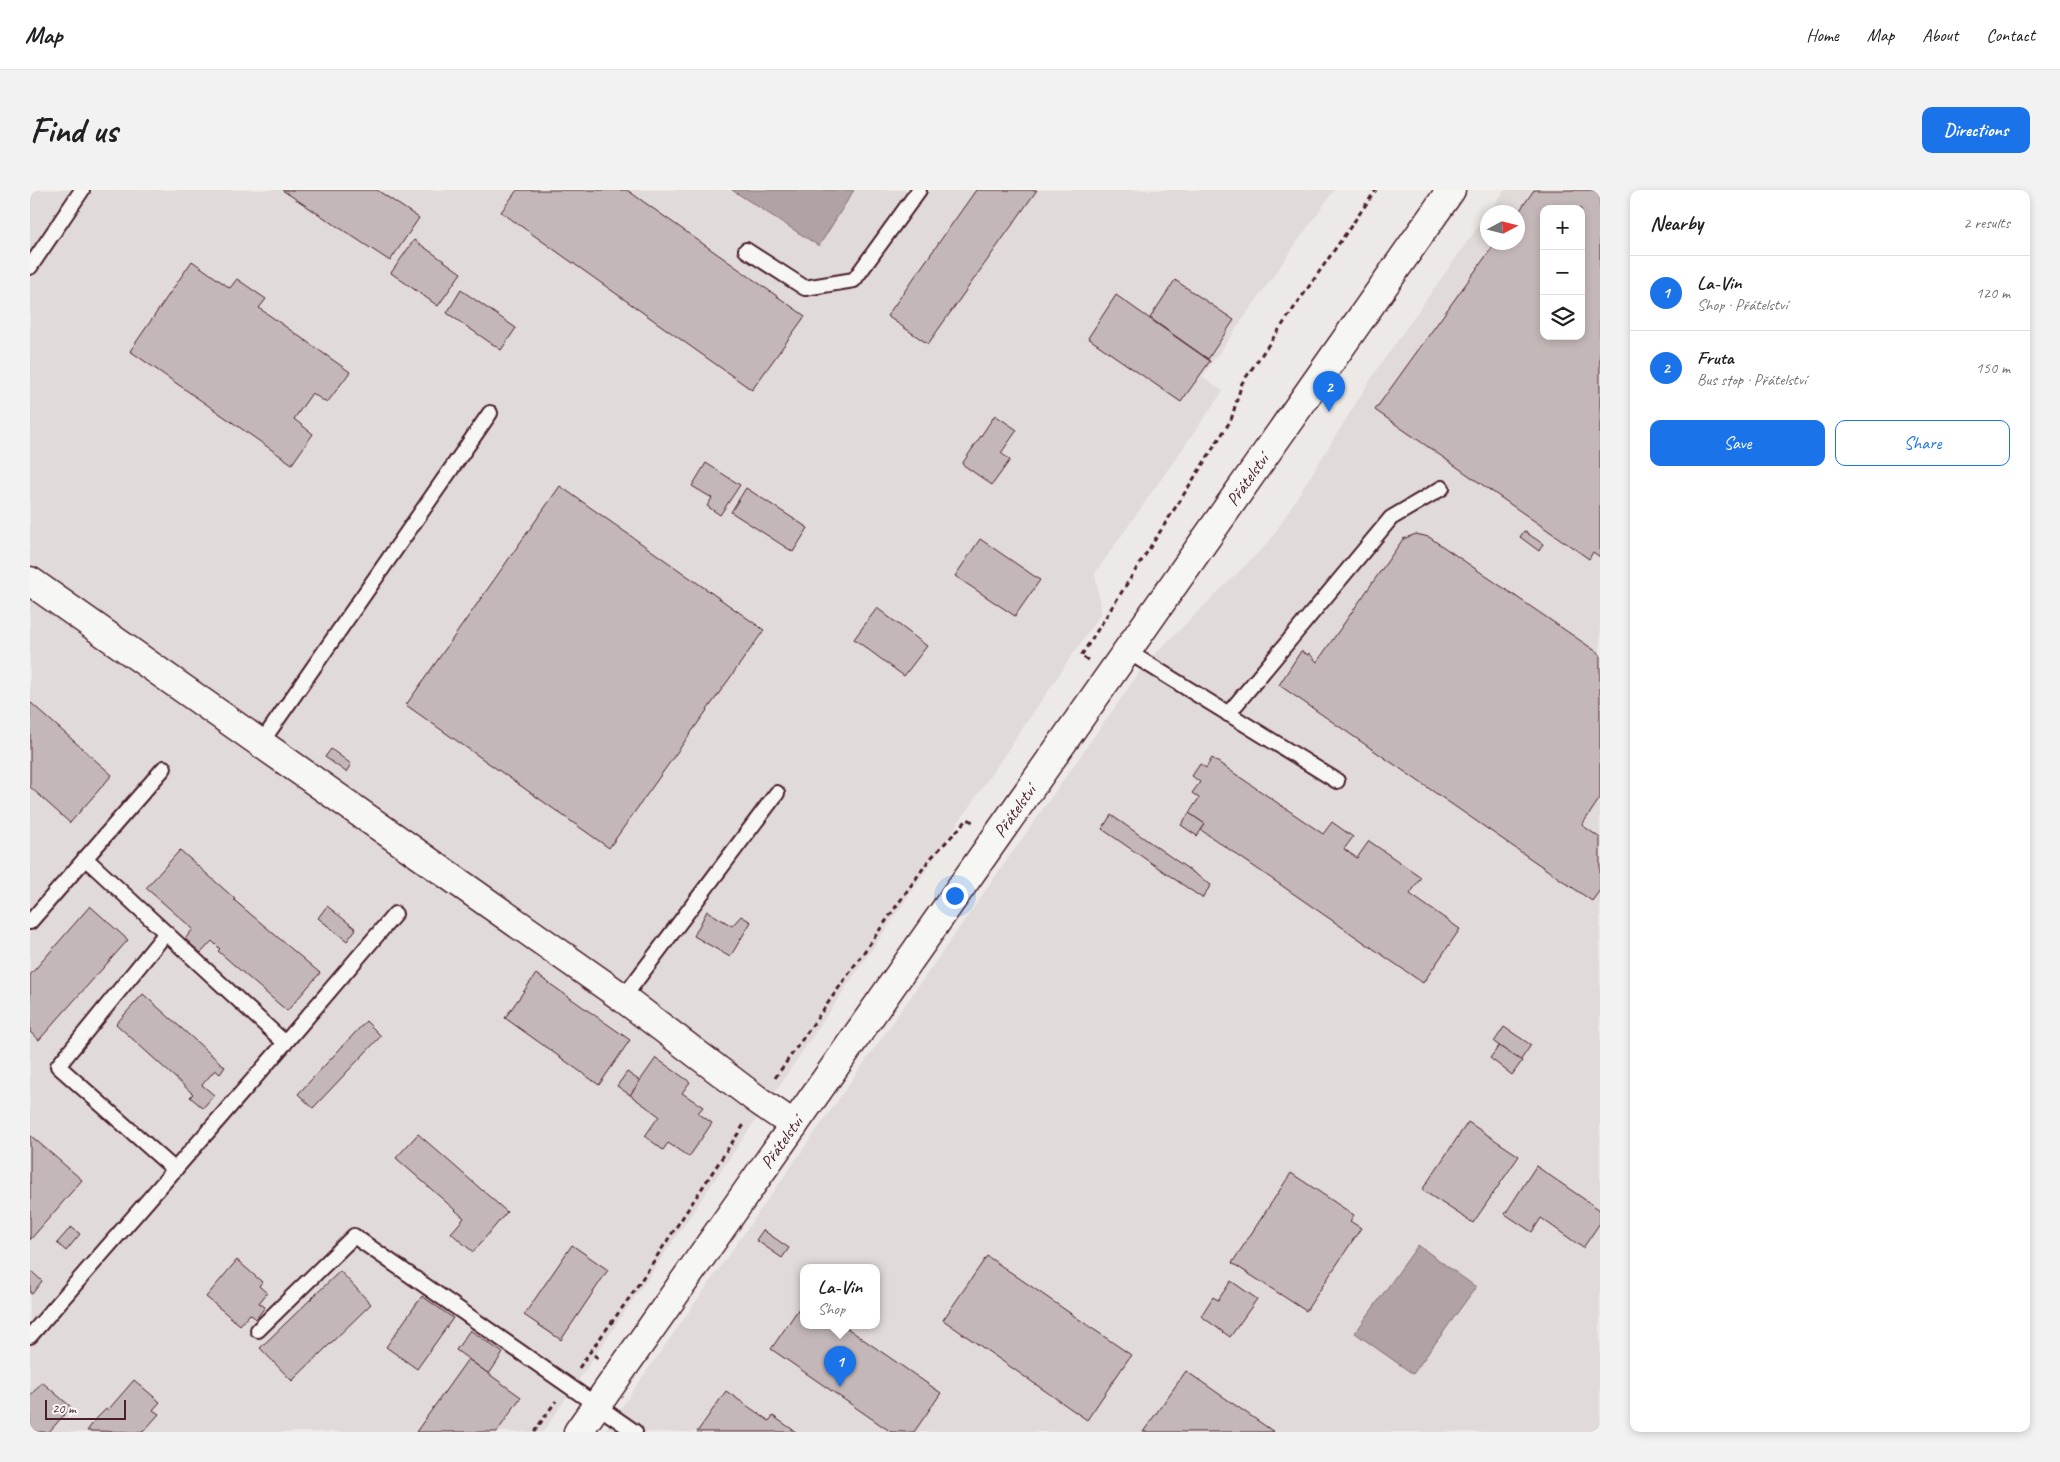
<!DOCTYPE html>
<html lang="en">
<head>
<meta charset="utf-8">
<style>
	:root { --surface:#fff; --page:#f2f2f2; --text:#202124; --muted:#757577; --line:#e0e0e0; --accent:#1a73e8 }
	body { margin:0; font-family:Caveat,sans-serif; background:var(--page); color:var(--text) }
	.controls { position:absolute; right:15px; top:15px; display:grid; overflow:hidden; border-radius:10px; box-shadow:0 2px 8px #0003 }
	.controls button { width:45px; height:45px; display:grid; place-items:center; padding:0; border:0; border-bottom:1px solid var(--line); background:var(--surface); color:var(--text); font:25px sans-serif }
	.compass { position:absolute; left:1450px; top:15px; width:45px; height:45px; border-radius:50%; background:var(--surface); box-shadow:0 2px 8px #0003; rotate:83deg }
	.scale { position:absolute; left:15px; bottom:12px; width:81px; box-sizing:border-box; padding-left:5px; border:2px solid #4a1f2b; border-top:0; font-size:14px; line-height:18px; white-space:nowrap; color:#4a1f2b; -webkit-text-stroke:4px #f6f6f2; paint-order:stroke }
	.you { position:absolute; left:924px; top:705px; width:18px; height:18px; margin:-12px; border:4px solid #fff; border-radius:50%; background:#1a73e8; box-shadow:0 0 0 8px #1a73e833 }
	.badge { display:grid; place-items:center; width:32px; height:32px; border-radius:50%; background:var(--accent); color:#fff; font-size:16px; font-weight:700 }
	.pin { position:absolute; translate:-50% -41px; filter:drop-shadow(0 1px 2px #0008) }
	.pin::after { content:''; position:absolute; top:26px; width:18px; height:15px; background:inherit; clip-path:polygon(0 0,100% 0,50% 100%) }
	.popup { position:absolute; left:770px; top:1074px; width:80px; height:65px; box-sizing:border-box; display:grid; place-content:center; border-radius:10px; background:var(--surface); filter:drop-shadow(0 1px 4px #0005); font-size:16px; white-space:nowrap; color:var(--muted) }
	.popup b { font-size:19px; color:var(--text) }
	.popup::after { content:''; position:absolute; left:50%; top:100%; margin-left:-10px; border:10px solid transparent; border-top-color:var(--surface) }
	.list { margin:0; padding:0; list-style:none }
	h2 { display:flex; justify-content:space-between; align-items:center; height:65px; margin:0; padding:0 20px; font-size:21px }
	h2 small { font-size:16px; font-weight:400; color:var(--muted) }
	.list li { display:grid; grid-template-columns:32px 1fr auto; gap:15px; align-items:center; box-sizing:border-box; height:75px; padding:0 20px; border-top:1px solid var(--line) }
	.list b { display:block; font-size:19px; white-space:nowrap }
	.list p { margin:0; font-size:16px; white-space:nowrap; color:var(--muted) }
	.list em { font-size:16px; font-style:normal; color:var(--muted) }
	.actions { display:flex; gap:10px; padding:15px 20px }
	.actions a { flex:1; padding:11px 0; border:1px solid var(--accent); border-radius:10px; text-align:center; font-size:18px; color:var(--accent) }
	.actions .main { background:var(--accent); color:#fff }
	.icon { flex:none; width:28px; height:28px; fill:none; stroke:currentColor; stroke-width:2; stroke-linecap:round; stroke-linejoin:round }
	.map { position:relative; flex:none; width:1570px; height:1242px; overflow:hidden; border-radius:10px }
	header { display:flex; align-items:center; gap:30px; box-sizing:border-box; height:70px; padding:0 25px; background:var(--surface); border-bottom:1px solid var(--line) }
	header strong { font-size:24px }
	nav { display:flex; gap:28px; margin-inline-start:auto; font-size:18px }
	.intro { display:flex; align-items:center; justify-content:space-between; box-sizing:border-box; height:120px; padding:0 30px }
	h1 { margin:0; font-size:35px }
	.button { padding:12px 22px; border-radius:10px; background:var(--accent); color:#fff; font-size:18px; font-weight:700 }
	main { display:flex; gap:30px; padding:0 30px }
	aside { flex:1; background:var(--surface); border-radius:10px; box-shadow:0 2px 8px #0003 }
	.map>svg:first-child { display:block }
	.built { fill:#e0dad8; fill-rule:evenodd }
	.water { fill:#b1a2a3; stroke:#886e73 }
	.building { fill:#c4b7b7; stroke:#4a1f2b; fill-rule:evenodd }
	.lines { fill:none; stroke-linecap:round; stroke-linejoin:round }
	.lane-casing { stroke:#4a1f2b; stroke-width:18 }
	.street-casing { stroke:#4a1f2b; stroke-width:31 }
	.secondary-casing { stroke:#4a1f2b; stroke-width:31 }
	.path { stroke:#4a1f2b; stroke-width:3; stroke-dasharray:5 4; stroke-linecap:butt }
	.lane { stroke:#f6f6f2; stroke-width:14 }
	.street { stroke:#f6f6f2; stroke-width:28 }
	.secondary { stroke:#f6f6f2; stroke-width:28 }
	.labels { text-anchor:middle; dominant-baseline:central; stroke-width:4; stroke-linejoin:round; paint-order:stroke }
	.street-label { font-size:18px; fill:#4a1f2b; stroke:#f6f6f2 }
</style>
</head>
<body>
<header>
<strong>Map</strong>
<nav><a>Home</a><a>Map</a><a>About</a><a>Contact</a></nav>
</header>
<div class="intro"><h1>Find us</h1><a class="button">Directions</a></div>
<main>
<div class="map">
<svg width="1570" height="1242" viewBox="0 0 1570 1242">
	<rect width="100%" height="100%" fill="#ece9e6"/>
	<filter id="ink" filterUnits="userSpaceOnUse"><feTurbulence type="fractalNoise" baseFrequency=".02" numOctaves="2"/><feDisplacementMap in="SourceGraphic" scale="10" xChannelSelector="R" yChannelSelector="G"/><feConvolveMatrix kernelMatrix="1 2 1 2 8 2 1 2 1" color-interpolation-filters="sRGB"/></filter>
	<g filter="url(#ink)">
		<!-- built -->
		<g class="built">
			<polygon points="0,0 1304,0 1172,187 1193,201 1065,383 1071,423 513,1242 0,1242"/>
			<path d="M1475,0H1570V1242H574L1116,473L1240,351L1348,178L1457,24L1458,52H1488V22H1459ZM1514,19H1551V146H1514ZM774,1078H846V1136H774Z"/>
		</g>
		<!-- water -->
		<g class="water">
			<polygon points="702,0 824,0 789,56"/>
			<polygon points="1388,1055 1446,1097 1383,1184 1325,1143"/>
		</g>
		<!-- building -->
		<g class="building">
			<polygon points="252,0 347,0 389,28 360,71"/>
			<polygon points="487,0 597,0 775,126 722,200 471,22"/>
			<polygon points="946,0 1007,0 898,154 857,126"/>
			<path d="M1504,0H1570V367L1563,362L1559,369L1345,220L1466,52H1488V23ZM1514,19H1551V146H1514Z"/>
			<polygon points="384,50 431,83 408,116 361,83"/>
			<polygon points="162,71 200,98 207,89 236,109 229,118 320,182 297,213 282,203 264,229 283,244 262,274 100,161"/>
			<polygon points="1145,90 1204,130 1178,169 1120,128"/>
			<polygon points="431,100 486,138 471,160 417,123"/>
			<polygon points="1086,105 1180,171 1151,212 1058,148"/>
			<polygon points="965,225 987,240 971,263 980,270 962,295 932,274"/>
			<polygon points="676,273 710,295 690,325 677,316 682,308 662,296"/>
			<polygon points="530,296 734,440 579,658 376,515"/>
			<polygon points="716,298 778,338 763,362 701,322"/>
			<polygon points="1494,341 1513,354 1509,361 1490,347"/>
			<polygon points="1386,344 1399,347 1570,464 1570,608 1552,635 1570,648 1570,700 1562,711 1249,495 1271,461 1278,465 1279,463 1287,472 1373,349"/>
			<polygon points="950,349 1010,390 985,426 925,386"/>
			<polygon points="847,418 897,456 874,486 824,449"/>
			<polygon points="0,512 82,585 40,633 0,597"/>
			<polygon points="301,559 321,574 316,582 295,567"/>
			<polygon points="1182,568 1293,644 1302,632 1323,647 1314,659 1327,668 1339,651 1391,687 1380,704 1430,739 1393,793 1171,640 1175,634 1159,623 1169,608 1162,603 1170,592 1162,586 1170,574 1176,578"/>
			<polygon points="1159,623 1175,634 1167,646 1151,635"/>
			<polygon points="1081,625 1181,695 1172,708 1072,639"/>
			<polygon points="150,660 205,709 204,710 290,783 257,821 188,761 190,759 182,751 171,763 155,749 163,739 116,698"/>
			<polygon points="60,716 98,750 9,850 0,842 0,785"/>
			<polygon points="297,716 326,739 317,751 288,728"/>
			<polygon points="677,721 702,736 711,726 721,732 700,767 664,746"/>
			<polygon points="506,784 600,850 569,895 475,828"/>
			<polygon points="113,804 195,877 190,884 185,880 172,895 184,905 173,918 160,907 163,904 86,834"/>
			<polygon points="336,831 351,846 283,918 268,904"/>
			<polygon points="1474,837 1501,855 1490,871 1464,852"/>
			<polygon points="1469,856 1492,871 1482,885 1460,868"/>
			<polygon points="626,868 660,892 652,903 673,917 668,923 682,933 659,967 638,953 633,960 615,946 629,926 600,905"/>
			<polygon points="597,882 610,891 600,905 587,896"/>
			<polygon points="1438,932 1489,966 1443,1033 1392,1000"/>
			<polygon points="388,944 477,1022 443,1062 421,1043 434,1028 366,968"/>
			<polygon points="0,945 52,990 0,1050"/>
			<polygon points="1506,976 1570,1020 1570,1033 1553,1058 1511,1028 1502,1042 1475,1024"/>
			<polygon points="1261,983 1324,1025 1320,1031 1331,1038 1276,1121 1202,1073"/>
			<polygon points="41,1037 50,1044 36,1061 27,1053"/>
			<polygon points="733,1040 759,1058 752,1068 726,1050"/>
			<polygon points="542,1055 578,1080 531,1150 494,1125"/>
			<polygon points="957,1066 1101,1165 1057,1230 913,1130"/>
			<polygon points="207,1070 232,1092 229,1096 237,1103 229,1113 235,1117 226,1129 220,1124 210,1135 176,1107"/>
			<polygon points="0,1080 12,1091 2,1104 0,1103"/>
			<polygon points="310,1081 341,1114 262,1191 230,1158"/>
			<polygon points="1201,1091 1227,1109 1200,1147 1171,1126 1183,1107 1188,1110"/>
			<polygon points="392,1106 423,1128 387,1179 356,1157"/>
			<polygon points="774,1111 774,1136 814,1136 911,1203 884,1242 861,1242 741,1159"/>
			<polygon points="440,1140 473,1163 459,1184 426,1160"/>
			<polygon points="438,1169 491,1207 467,1242 386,1242"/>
			<polygon points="1156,1181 1244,1242 1113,1242"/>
			<polygon points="104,1190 130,1212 123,1220 129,1224 113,1242 57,1241 65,1230 76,1219 78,1220"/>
			<polygon points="12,1192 41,1217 19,1242 0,1242 0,1206"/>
			<polygon points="696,1201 739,1231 743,1226 766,1242 667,1242"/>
		</g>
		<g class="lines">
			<defs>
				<g id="lane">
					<polyline points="716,60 775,98 824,90 889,0"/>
					<polyline points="0,77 52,0"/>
					<polyline points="1097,461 1307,591"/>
					<polyline points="1198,524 1361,328 1412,298"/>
					<polyline points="231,553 460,223"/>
					<polyline points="55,668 255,853"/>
					<polyline points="0,732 134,578"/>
					<polyline points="136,743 28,876 145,980"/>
					<polyline points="593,808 747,603"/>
					<polyline points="228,1140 324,1046 605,1242"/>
					<polyline points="0,1146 255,853 365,724"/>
				</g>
				<polyline id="street" points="0,391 593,808 729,911 764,935"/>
				<g id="secondary">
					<path id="s1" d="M548,1242L1421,0"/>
				</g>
			</defs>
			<!-- lane casing -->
			<use href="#lane" class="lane-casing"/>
			<!-- street casing -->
			<use href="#street" class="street-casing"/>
			<!-- secondary casing -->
			<use href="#secondary" class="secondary-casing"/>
			<!-- path -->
			<g class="path">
				<polyline points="1058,470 1051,466 1201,230 1212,193 1346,0"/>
				<polyline points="745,888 899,670 938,629 944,633"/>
				<polyline points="568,1168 560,1162 600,1107 715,933"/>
				<polyline points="549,1178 560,1162"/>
				<polyline points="504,1242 526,1211"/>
			</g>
			<!-- lane -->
			<use href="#lane" class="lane"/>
			<!-- street -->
			<use href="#street" class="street"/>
			<!-- secondary -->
			<use href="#secondary" class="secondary"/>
		</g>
	</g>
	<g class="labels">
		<!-- street labels -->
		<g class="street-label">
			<text stroke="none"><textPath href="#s1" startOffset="1164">Přátelství</textPath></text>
			<text stroke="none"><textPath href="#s1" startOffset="759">Přátelství</textPath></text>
			<text stroke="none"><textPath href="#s1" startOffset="354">Přátelství</textPath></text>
		</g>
	</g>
</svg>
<div class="controls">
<button>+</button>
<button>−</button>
<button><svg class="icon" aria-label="layers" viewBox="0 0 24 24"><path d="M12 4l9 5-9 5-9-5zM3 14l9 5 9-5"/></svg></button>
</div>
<svg class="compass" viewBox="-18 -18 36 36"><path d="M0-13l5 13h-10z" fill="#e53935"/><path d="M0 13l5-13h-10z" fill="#757577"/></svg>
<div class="scale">20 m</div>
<div class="you"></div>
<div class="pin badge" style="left:810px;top:1197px">1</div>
<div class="popup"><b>La-Vin</b>Shop</div>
<div class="pin badge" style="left:1299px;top:222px">2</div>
</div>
<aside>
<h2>Nearby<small>2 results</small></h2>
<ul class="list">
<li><span class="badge">1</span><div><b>La-Vin</b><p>Shop · Přátelství</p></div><em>120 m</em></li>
<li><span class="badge">2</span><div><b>Fruta</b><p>Bus stop · Přátelství</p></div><em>150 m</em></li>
</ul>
<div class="actions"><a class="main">Save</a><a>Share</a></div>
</aside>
</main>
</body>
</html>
